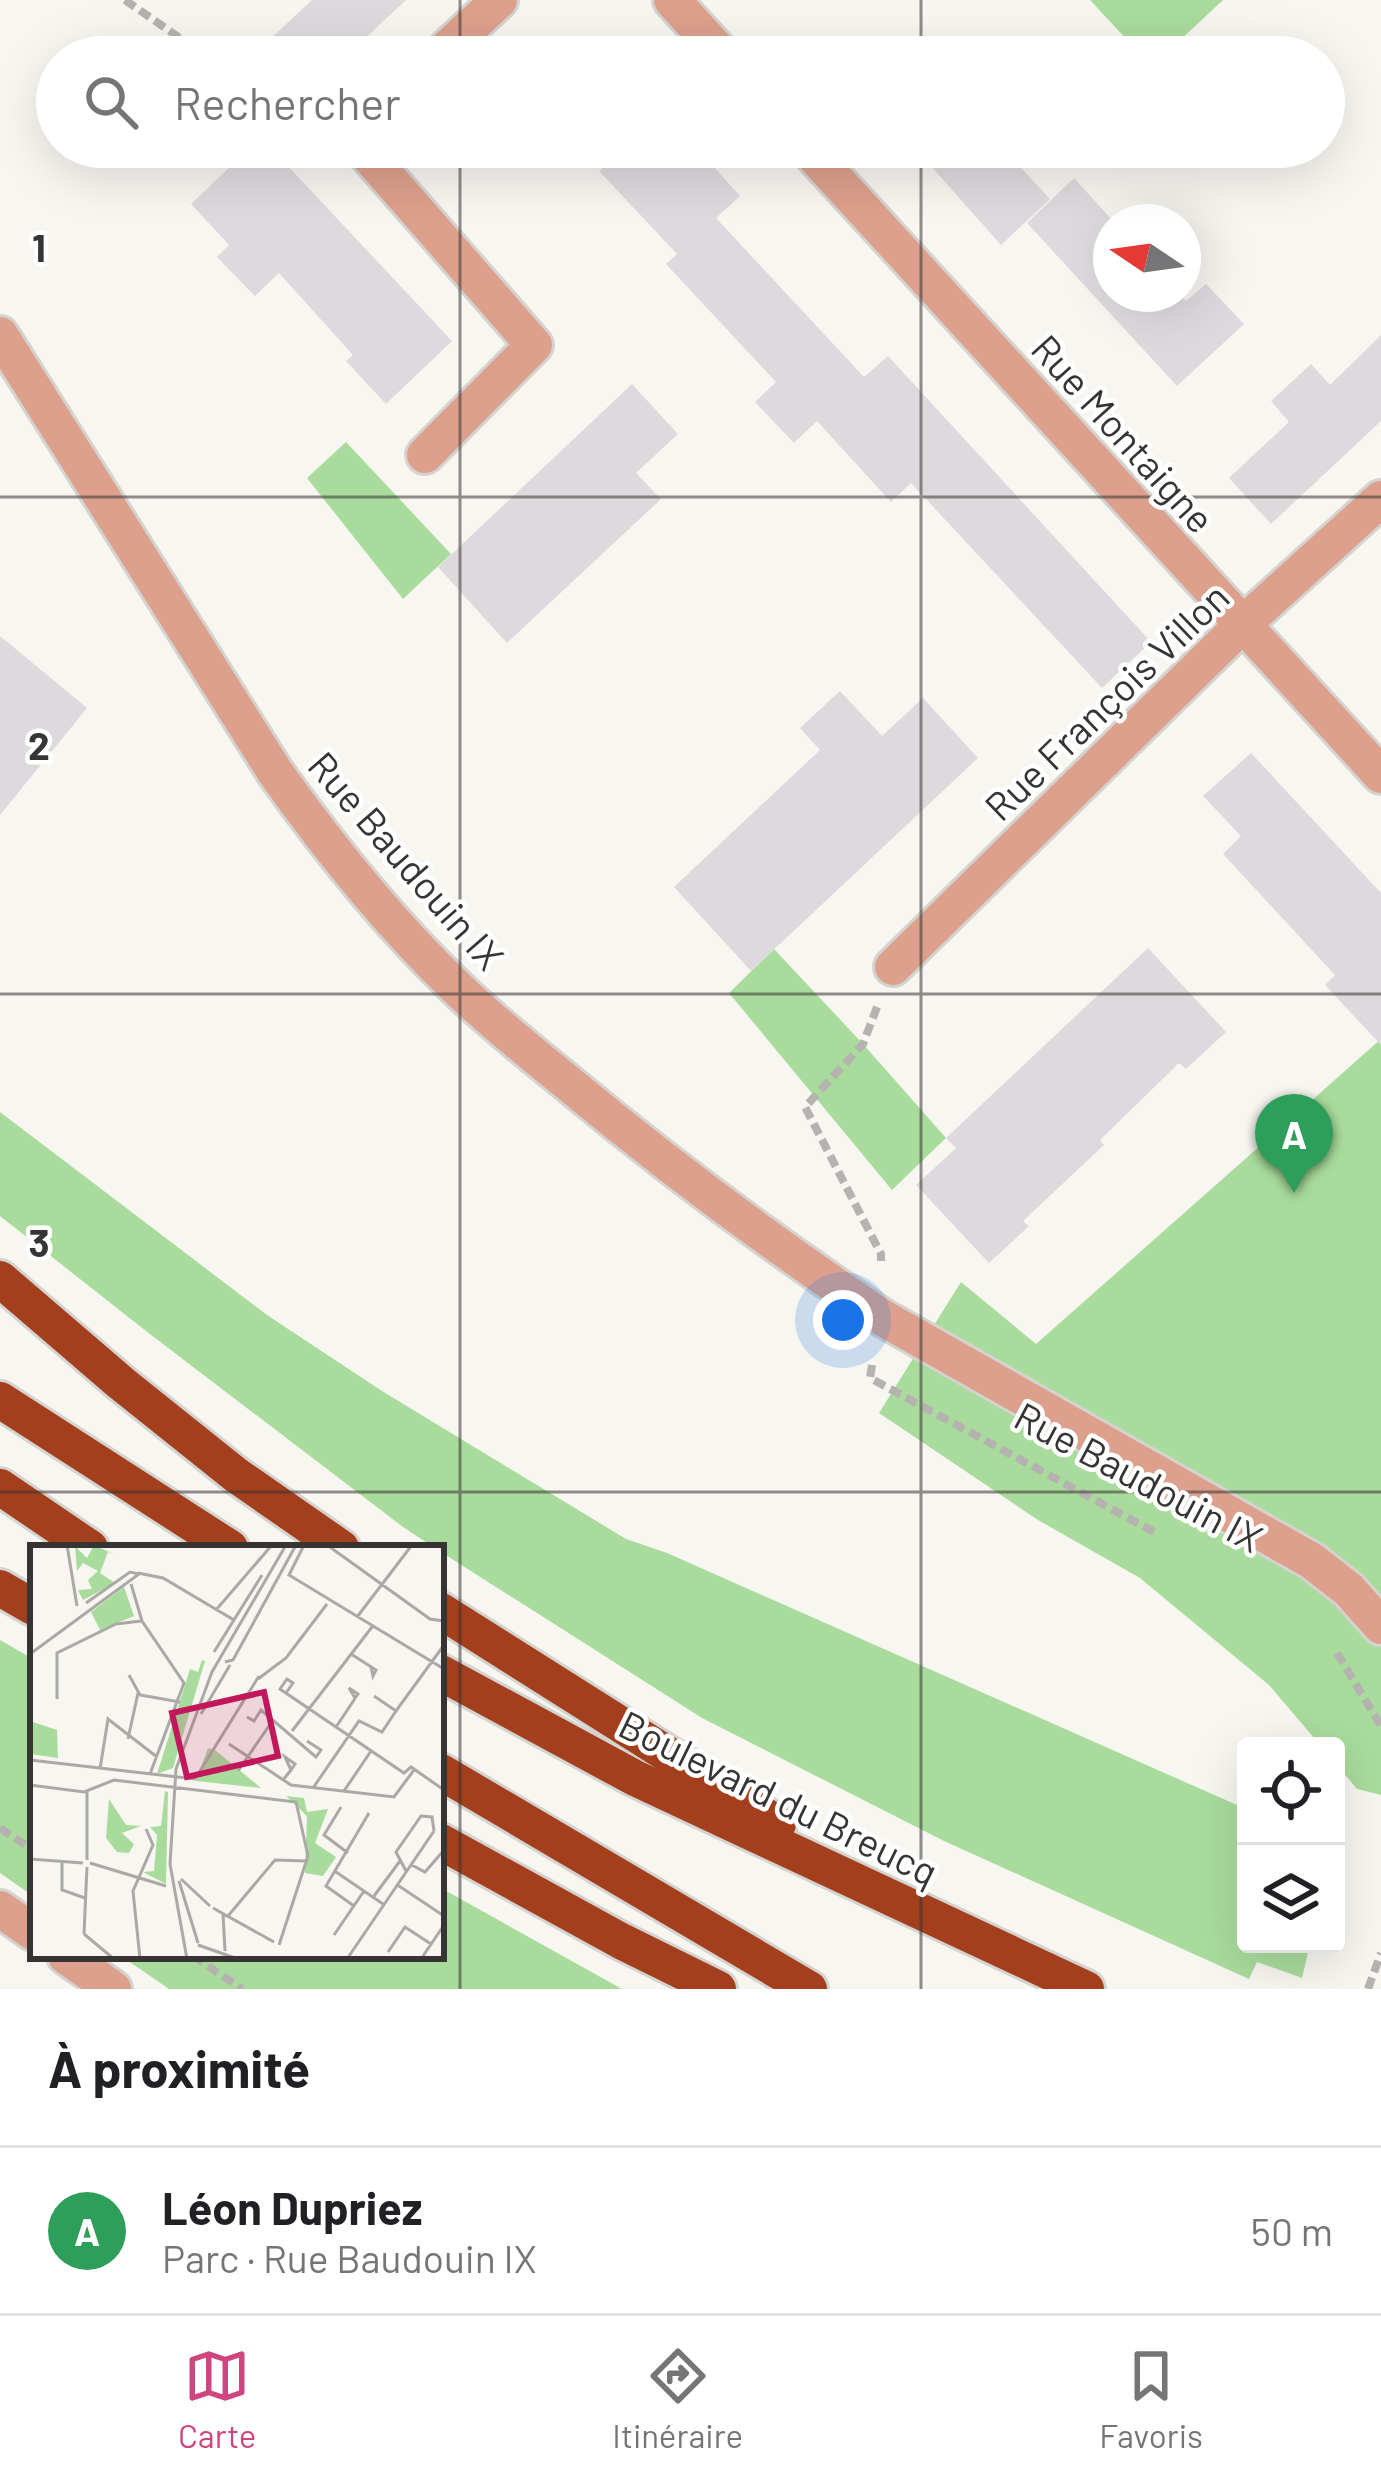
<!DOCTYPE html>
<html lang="fr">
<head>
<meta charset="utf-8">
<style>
	:root { --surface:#fff; --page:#f6f6f6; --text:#202124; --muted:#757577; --line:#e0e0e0; --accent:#ce457f }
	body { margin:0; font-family:Barlow,sans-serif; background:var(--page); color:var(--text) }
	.controls { position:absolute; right:36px; bottom:36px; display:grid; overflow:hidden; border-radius:12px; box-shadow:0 12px 48px #0002 }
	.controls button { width:108px; height:108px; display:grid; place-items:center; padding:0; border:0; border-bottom:3px solid var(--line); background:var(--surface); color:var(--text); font:60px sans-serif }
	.compass { position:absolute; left:1093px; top:204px; width:108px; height:108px; border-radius:50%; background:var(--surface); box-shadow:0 12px 48px #0002; rotate:283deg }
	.you { position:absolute; left:843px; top:1320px; width:42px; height:42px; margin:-30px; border:9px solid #fff; border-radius:50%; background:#1a73e8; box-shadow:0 0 0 18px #1a73e833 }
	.badge { display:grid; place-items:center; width:78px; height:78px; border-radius:50%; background:var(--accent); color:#fff; font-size:39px; font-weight:700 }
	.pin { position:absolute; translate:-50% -99px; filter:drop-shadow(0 3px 6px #0008) }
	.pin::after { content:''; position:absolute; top:63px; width:42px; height:36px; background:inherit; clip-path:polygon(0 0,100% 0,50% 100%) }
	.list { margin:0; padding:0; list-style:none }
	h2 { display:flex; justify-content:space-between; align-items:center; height:156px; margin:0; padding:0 48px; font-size:51px }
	h2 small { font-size:39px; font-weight:400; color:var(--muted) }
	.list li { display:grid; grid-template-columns:78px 1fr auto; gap:36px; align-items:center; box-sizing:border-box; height:168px; padding:0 48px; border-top:3px solid var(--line) }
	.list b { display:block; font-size:45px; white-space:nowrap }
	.list p { margin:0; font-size:39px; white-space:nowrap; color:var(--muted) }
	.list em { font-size:39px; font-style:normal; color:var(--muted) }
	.icon { flex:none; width:66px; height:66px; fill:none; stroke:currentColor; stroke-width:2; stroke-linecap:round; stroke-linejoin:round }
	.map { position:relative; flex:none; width:1381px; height:1989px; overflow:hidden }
	.search { position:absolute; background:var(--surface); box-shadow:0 12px 48px #0002; left:36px; right:36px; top:36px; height:132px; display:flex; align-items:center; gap:30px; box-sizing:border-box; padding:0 42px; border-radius:66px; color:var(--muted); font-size:45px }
	.sheet { height:324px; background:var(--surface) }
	nav { display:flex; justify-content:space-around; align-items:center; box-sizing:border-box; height:168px; border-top:3px solid var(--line); background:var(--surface); font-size:33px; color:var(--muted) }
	nav a { display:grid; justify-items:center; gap:6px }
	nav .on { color:var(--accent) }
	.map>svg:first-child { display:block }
	.green { fill:#a9dc9c }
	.building { fill:#dddade }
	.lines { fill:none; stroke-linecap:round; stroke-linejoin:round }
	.street-casing { stroke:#d4d3cf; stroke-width:42 }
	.highway-casing { stroke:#d4d3cf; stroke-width:42 }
	.path { stroke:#b4b3af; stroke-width:8; stroke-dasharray:12 6; stroke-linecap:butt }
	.street { stroke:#dda08c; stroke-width:36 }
	.highway { stroke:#a33f1c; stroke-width:36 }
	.grid { fill:none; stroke:#363534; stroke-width:3; stroke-opacity:0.55 }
	.labels { text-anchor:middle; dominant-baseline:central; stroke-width:9; stroke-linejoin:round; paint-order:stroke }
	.street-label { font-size:39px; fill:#363534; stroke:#fff }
	.inset-road { fill:none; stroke:#aaa9a5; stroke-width:3 }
	.view { fill:#c2185b; fill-opacity:0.15; stroke:#c2185b; stroke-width:6 }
	.inset-edge { fill:none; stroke:#363534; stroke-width:6 }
	.grid-label { font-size:39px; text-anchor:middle; font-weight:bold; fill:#363534; stroke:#fff; stroke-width:9; stroke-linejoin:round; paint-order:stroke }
</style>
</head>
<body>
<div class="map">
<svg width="1381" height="1989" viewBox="0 0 1381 1989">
	<rect width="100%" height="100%" fill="#f7f6f1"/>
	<!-- green -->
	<g class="green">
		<polygon points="1090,0 1223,0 1162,57 1143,57"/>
		<polygon points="346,442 451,554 403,599 307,478"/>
		<polygon points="774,949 863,1044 946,1138 892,1190 729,993"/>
		<polygon points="1381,1039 1381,1795 1357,1789 1336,1764 1336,1746 1321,1746 1269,1685 1140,1578 1038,1520 879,1413 961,1282 1036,1344"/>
		<polygon points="0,1112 267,1315 382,1391 626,1539 667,1553 1246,1809 1246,1944 1310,1944 1302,1978 1257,1962 1249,1979 944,1841 702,1718 441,1552 441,1548 435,1548 403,1527 146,1331 0,1216"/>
		<polygon points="0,1640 33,1659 33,1896 0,1873"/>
		<polygon points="441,1888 622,1989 169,1989 121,1956 441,1956"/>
	</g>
	<!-- building -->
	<g class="building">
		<polygon points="312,0 406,0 345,57 251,57"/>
		<polygon points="251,147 270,147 452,341 386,404 346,361 353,355 279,273 255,296 217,257 229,245 191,204"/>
		<polygon points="627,147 696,147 740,196 716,218 864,377 888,356 1151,642 1102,688 911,483 891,502 817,421 794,443 755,402 776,382 666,264 677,254 599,171"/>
		<polygon points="914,147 1002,147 1050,199 1001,245"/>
		<polygon points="1074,178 1114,222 1111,222 1111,294 1180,294 1186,301 1206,284 1244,324 1177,386 1027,223"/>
		<polygon points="1381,335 1381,421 1271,524 1229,478 1289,422 1271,401 1311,364 1330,385"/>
		<polygon points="632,384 678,434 636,473 661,499 507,643 438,567"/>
		<polygon points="0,636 87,708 0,815"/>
		<polygon points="840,691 882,736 923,698 978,758 751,971 674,887 820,750 800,728"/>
		<polygon points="1251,753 1381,893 1381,1045 1325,985 1335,975 1223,854 1241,836 1203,796"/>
		<polygon points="1148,948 1226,1032 1186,1069 1179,1063 1100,1140 1104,1145 1023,1221 1029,1226 989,1263 916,1185 956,1148 946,1138"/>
	</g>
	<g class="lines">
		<defs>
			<g id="street">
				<polyline points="672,0 724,57"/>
				<polyline points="438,57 499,0"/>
				<polyline points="361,147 534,345 425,455"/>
				<polyline points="806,147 1381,775"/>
				<path d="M0,335L275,772C329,848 389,923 457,988C492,1022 530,1052 568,1083C669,1167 774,1245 883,1318L1312,1561L1349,1590L1381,1626"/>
				<polyline points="893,967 1242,625 1381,499"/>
				<polyline points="0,1909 33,1932"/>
				<polyline points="66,1956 113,1989"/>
			</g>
			<g id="highway">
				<polyline points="0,1279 121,1383 236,1475 341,1548"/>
				<polyline points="0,1400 230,1548"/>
				<polyline points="0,1487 90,1548"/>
				<polyline points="0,1588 33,1607"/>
				<polyline points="441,1611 778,1824"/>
				<polyline points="441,1673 635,1778 1086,1989"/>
				<polyline points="441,1772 809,1989"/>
				<polyline points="441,1842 621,1941 718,1989"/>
			</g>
		</defs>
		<!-- street casing -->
		<use href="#street" class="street-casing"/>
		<!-- highway casing -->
		<use href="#highway" class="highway-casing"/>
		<!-- path -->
		<g class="path">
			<polyline points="125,0 207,57"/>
			<polyline points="877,1007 863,1044 805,1107 881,1254 881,1261"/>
			<polyline points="872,1365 870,1378 1156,1533"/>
			<polyline points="1337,1653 1381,1726"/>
			<polyline points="0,1828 33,1850"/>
			<polyline points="193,1956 242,1989"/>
			<polyline points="1368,1989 1381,1953"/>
		</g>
		<!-- street -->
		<use href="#street" class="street"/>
		<!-- highway -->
		<use href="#highway" class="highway"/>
	</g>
	<!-- grid -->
	<path class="grid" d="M460,0V57M921,0V57M460,147V1989M921,147V1989M0,497H1381M0,994H1381M0,1492H1381"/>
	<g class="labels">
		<!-- street labels -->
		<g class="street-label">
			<text transform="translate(1124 433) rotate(48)">Rue Montaigne</text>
			<text transform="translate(1106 701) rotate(-44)">Rue François Villon</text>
			<text transform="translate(407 860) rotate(49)">Rue Baudouin IX</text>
			<text transform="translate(1139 1476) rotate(28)">Rue Baudouin IX</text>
			<text transform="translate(779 1797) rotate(26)">Boulevard du Breucq</text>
		</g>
	</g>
	<!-- overview -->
	<g transform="translate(30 1545)">
		<rect width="414" height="414" fill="#f7f6f1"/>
		<path d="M64,0L86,10L78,7L70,28L85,38L53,55L48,45L62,44L58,35L68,26L53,18L47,26L45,1L57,13ZM94,42L104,71L70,85L61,67ZM172,115L175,116L143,223L127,229L160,124L168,127ZM0,176L27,185L28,213L0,209ZM178,203L185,205L231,243L166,236ZM135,246L138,247L136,339L113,327L124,326L127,290L120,282L131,281ZM256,251L274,253L277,267L298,264L285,298L306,312L293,331L275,328L277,271ZM79,254L96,280L111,281L92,288L104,299L99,308L87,307L76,293Z" fill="#a9dc9c"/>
		<path class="inset-road" d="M37,0L47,61M274,0L259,30L414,124M297,0L400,74L414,76M108,28L133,33L204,75M101,39L112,76L154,138L120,229M186,65L242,0M327,72L382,0M184,107L232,30M0,109L109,29L100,27L56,58M321,109L346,125L343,131L341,122M195,117L203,115L266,0M99,130L110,150L150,157M228,134L256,113L297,59M256,148L263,138L257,134L250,144L374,228L381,222L414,245M344,151L366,166L414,100M27,154V108L86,79L111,76M171,169L200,120M217,172L224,176L231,165L286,212L291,205L277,196M306,182L324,155L325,153L328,149L319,143L325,153M262,186L342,82M98,194L108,148M199,199L261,240L364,252L384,225M0,215L165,234L229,131M70,224L78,174L127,212M208,226L243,175M253,235L261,225L265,219L255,212L261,225M0,240L54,247L84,235L266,257L278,311L249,400M283,243L329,176L352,187L366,166M314,246L341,206M311,262L294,290L318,308M0,314L53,318M57,315V247M32,317V345L55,353M60,318L136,341M380,319L395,327L414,305M376,326L366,307L391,271L402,272L404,286M306,327L353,359M151,334L180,361M149,336L168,398M366,339L414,371M344,351L370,316M324,361L296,341L339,268M183,363L244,397M193,369L195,406M198,371L245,315L277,316M54,389L57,322M54,389L84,414M304,390L334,346M168,400L208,414M358,407L375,382L401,399M110,414L103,346L123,300L116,284M157,414L140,319L146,224L182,127L256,0M317,414L404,286M391,414L414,380"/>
		<path class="view" d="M234,147L248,211L157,232L142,168Z"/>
		<rect width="414" height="414" class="inset-edge"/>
	</g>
	<g class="grid-label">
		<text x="39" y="262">1</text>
		<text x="39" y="760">2</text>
		<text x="39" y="1257">3</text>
	</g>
</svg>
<div class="controls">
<button><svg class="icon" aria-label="locate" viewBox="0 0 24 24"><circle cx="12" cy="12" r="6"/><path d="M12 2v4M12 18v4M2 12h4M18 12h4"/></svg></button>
<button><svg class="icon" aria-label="layers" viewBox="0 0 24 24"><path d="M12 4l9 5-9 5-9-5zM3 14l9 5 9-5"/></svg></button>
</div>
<svg class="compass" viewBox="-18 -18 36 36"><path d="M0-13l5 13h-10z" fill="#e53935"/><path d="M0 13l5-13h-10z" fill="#757577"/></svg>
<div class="you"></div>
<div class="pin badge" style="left:1294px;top:1193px;background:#2e9e5b">A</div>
<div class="search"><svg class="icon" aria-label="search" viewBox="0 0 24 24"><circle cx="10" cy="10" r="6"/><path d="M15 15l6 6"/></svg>Rechercher</div>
</div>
<section class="sheet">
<h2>À proximité<small></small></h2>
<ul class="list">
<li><span class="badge" style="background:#2e9e5b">A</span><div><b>Léon Dupriez</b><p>Parc · Rue Baudouin IX</p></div><em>50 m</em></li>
</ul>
</section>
<nav>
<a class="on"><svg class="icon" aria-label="map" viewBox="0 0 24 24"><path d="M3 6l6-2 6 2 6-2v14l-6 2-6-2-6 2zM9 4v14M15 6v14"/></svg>Carte</a>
<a><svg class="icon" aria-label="directions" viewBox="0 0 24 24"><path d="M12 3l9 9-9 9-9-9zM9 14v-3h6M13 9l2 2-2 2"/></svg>Itinéraire</a>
<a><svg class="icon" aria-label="saved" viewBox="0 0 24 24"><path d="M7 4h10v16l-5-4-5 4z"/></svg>Favoris</a>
</nav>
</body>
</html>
